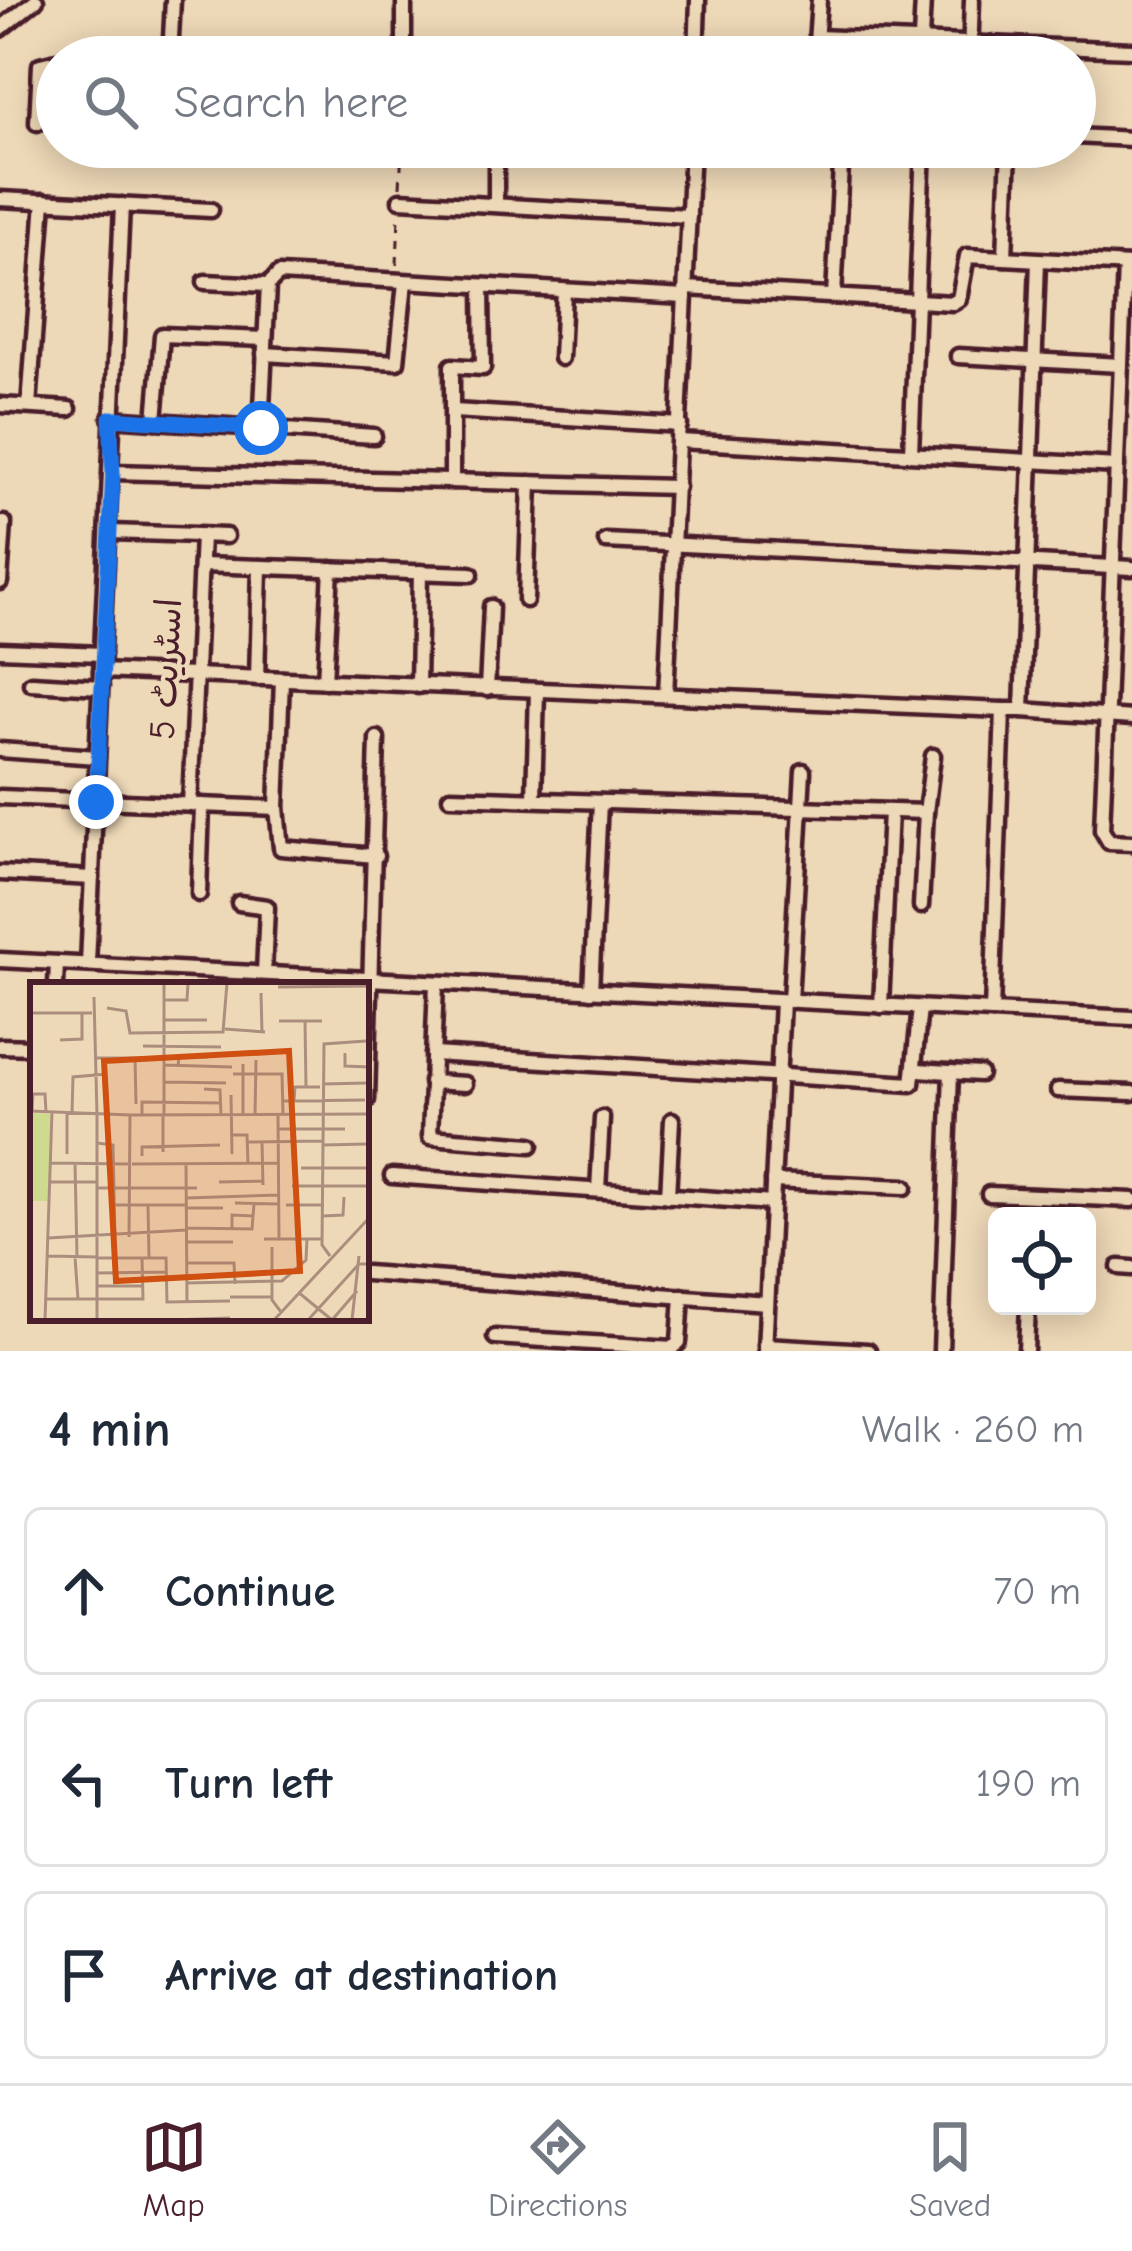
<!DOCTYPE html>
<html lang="en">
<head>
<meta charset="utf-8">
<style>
	:root { --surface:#fff; --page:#f6f6f7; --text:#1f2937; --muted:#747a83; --line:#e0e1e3; --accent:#4a1f2b }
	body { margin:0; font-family:"Comic Neue","Playpen Sans Arabic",sans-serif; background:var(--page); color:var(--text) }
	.controls { position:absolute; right:36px; bottom:36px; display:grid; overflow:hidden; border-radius:18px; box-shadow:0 6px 30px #0003 }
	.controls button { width:108px; height:108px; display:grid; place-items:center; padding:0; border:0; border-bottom:3px solid var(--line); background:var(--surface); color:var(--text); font:60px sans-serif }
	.stop { position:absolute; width:36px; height:36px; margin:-27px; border:9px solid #1a73e8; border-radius:50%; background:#fff }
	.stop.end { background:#1a73e8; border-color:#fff; box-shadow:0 3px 12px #0008 }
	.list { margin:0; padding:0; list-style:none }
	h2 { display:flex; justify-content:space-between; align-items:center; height:156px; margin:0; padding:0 48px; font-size:51px }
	h2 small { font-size:39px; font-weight:400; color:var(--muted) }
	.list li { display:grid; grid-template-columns:78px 1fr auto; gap:36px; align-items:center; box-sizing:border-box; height:168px; margin:0 24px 24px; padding:0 24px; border:3px solid var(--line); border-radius:18px }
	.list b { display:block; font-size:45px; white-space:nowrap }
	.list em { font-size:39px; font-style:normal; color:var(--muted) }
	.icon { flex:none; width:66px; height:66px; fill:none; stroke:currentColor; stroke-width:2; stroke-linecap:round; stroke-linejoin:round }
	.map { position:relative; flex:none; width:1132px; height:1351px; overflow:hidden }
	.search { position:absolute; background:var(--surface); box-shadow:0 6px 30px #0003; left:36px; right:36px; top:36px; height:132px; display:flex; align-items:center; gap:30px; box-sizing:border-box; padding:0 42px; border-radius:66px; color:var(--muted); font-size:45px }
	.sheet { height:732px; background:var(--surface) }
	nav { display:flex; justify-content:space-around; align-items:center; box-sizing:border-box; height:168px; border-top:3px solid var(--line); background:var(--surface); font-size:33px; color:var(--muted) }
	nav a { display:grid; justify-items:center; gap:6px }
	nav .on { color:var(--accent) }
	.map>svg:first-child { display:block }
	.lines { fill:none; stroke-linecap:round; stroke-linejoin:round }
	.minor-casing { stroke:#4a1f2b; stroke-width:21 }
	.path { stroke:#4a1f2b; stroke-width:3; stroke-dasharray:9 9; stroke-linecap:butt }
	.minor { stroke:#edd8b7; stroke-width:12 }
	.route { stroke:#1a73e8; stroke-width:15 }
	.labels { text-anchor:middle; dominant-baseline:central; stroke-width:9; stroke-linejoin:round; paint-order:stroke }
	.street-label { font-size:36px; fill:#4a1f2b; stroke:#edd8b7 }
	.inset-road { fill:none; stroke:#ac8e7f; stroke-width:3 }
	.view { fill:#d05011; fill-opacity:0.15; stroke:#d05011; stroke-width:6 }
	.inset-edge { fill:none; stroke:#4a1f2b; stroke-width:6 }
</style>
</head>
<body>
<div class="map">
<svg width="1132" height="1351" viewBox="0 0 1132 1351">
	<rect width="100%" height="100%" fill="#edd8b7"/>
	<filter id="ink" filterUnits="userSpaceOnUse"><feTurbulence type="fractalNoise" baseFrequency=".00833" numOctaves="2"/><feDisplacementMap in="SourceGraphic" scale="24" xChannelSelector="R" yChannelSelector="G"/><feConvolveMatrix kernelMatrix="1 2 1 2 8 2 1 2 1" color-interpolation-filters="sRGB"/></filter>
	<g filter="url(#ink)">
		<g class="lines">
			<defs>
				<g id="minor">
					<polyline points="0,29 36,0"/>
					<polyline points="817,37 1132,50"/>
					<polyline points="170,57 173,0"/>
					<polyline points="404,57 404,0"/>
					<polyline points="696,57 698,0"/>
					<polyline points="815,57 819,0"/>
					<polyline points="920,57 923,0"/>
					<polyline points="970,57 972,0"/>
					<polyline points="37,123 40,65 57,61"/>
					<polyline points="1075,136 1132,139"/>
					<polyline points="661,147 692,149"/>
					<polyline points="166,158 166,147"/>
					<polyline points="0,199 211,210"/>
					<polyline points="400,200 689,216"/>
					<polyline points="496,204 496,147"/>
					<polyline points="1005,258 1009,147"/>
					<polyline points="1038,261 1022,710 1003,710 992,1011 1132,1018"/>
					<polyline points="1125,265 1102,830 1109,842 1132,843"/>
					<polyline points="205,282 268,285"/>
					<polyline points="686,288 953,303 959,299 967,256 1130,265"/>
					<polyline points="834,296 842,147"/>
					<polyline points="264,354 397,362 405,282"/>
					<polyline points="958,356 1121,365"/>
					<polyline points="561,358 564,291"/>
					<polyline points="0,405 69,409"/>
					<polyline points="29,406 44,201"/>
					<polyline points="454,411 680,425"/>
					<polyline points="110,418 374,436"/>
					<polyline points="155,421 162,335 265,339"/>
					<polyline points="261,428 268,285 279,274 685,297"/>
					<polyline points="679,441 1117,466"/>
					<polyline points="911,453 923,147"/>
					<polyline points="113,472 677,487"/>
					<polyline points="452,481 452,366 483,368 482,286"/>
					<polyline points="111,532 226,536"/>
					<polyline points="606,541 1132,568"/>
					<polyline points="201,565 471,574"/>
					<polyline points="0,582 4,523"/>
					<polyline points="526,600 530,483"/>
					<polyline points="0,650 102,654"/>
					<polyline points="101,671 1003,710"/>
					<polyline points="257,678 260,567"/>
					<polyline points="282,679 277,808 281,848 376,856"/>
					<polyline points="325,681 331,569"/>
					<polyline points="31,683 101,687"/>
					<polyline points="418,686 420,572"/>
					<polyline points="487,689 491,607"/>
					<polyline points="666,695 692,147"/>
					<polyline points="1022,710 1132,718"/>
					<polyline points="0,750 97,757"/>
					<polyline points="0,797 277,808"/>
					<polyline points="450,797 926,812 933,756"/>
					<polyline points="534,799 537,691"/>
					<polyline points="190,805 202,536"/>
					<polyline points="0,873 92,878"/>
					<polyline points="199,894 202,805"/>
					<polyline points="239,903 267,907 264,973"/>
					<polyline points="921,906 926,812"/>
					<polyline points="0,960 992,1011"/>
					<polyline points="88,964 122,205"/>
					<polyline points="436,983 430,1137 531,1145"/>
					<polyline points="56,985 57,963"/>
					<polyline points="591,991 600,802"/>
					<polyline points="790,1001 803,771"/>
					<polyline points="881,1006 890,811"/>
					<polyline points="0,1046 33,1047"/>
					<polyline points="433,1054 912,1084 920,1008"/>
					<polyline points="918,1070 980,1074"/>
					<polyline points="431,1082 465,1084"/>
					<polyline points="1058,1090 1132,1093"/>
					<polyline points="367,1100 377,738"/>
					<polyline points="392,1176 772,1203"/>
					<polyline points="773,1181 905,1187"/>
					<polyline points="598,1190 602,1118"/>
					<polyline points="989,1194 1132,1200"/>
					<polyline points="668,1196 672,1120"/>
					<polyline points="1119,1267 1132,1268"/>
					<polyline points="366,1273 767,1303"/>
					<polyline points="495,1337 673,1348 679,1342 682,1296"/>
					<polyline points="765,1345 868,1351"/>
					<polyline points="765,1351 782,1001"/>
					<polyline points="941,1351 951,1072"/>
					<polyline points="1026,1351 1028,1306"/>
				</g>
			</defs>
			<!-- minor casing -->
			<use href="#minor" class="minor-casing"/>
			<!-- path -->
			<g class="path">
				<polyline points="400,187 402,147"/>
				<polyline points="397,265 399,215"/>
			</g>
			<!-- minor -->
			<use href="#minor" class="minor"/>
		</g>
	</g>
	<g class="lines" filter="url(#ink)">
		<!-- route -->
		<polyline class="route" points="96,802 113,472 110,418 261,428"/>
	</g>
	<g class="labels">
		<!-- street labels -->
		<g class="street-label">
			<text transform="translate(166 669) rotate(-87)">اسٹریٹ 5</text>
		</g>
	</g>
	<!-- overview -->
	<g transform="translate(30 982)">
		<rect width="339" height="339" fill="#edd8b7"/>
		<path d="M0,131L21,132L18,219H0Z" fill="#cedb8e"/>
		<path class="inset-road" d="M134,1V133M248,5L339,4M231,11L232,51M64,15L67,133M134,18H157L158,1M77,26L96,29L100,51L193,50L197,1M0,31H62M134,38H177M249,39H292M275,39L276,105M195,47L235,50M30,58L52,57V31M113,64L191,65M315,71V84L339,85M67,76H134M105,76L106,122M134,83L202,85M148,84L149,75H178M203,92H252L253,133M134,100L196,101M293,102L337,101M174,107L190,108L191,133M201,113L202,172M253,119L335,118M264,119L265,105H290M0,129L100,133L99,255M2,129L3,112H15L16,130M37,131V172M42,132L43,95L77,92M100,133L339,132M112,133V120L191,121M213,133V82M225,133L226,78M248,133L249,257M248,147H315M202,153H217L218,181M218,160L293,159M232,160L233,203M67,161L83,163L85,256M293,163L337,162M133,170V133M112,174V165L190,163M21,181L98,182M45,181L47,275M156,181L157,319M102,182L248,181M271,186H337M20,200H67M189,200L233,199M262,204H337M67,206H167M156,216L248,213M205,221L249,222M84,223H156M118,223L119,276M256,223H294M156,226H193M293,234L313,233L314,215M156,246L222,247L224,222M202,247V233L224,234M18,256L156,248M234,257H292M156,260H203M242,265V318L251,330M18,274L67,275M300,274L292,263L294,62L336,59M45,275L48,317M67,276H136L137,320L200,319M156,281H204L205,302M68,291L136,290M156,301L252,299L276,278L277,257M67,304H112M268,310L302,338M200,315H242M16,317H113L112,276M15,338L22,130M15,338H129M67,338V133M141,338L200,336M244,338L339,236M278,338L329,282H339M302,338L327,309M322,338L329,274"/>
		<path class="view" d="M259,69L270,289L86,299L74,79Z"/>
		<rect width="339" height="339" class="inset-edge"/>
	</g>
</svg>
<div class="controls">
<button><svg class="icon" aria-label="locate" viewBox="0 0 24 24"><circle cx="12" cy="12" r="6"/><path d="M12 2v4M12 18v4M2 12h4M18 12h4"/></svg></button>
</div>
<div class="stop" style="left:261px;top:428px"></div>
<div class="stop end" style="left:96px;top:802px"></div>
<div class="search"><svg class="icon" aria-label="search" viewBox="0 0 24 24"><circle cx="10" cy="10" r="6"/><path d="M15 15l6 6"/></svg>Search here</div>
</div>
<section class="sheet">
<h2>4 min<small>Walk · 260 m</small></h2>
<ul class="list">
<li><svg class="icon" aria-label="ahead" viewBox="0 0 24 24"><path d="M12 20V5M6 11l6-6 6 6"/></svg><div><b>Continue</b></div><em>70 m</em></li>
<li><svg class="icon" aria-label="left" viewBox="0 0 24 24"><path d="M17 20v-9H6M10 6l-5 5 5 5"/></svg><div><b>Turn left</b></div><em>190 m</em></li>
<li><svg class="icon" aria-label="arrive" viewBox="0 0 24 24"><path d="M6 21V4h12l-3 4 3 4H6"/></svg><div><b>Arrive at destination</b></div></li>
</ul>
</section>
<nav>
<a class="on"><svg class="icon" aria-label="map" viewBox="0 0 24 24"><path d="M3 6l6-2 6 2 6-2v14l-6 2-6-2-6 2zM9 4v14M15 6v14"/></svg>Map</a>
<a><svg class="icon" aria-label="directions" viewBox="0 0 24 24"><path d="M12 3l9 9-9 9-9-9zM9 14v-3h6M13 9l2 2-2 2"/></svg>Directions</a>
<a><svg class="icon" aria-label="saved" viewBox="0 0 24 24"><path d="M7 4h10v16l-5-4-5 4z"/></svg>Saved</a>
</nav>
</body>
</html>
